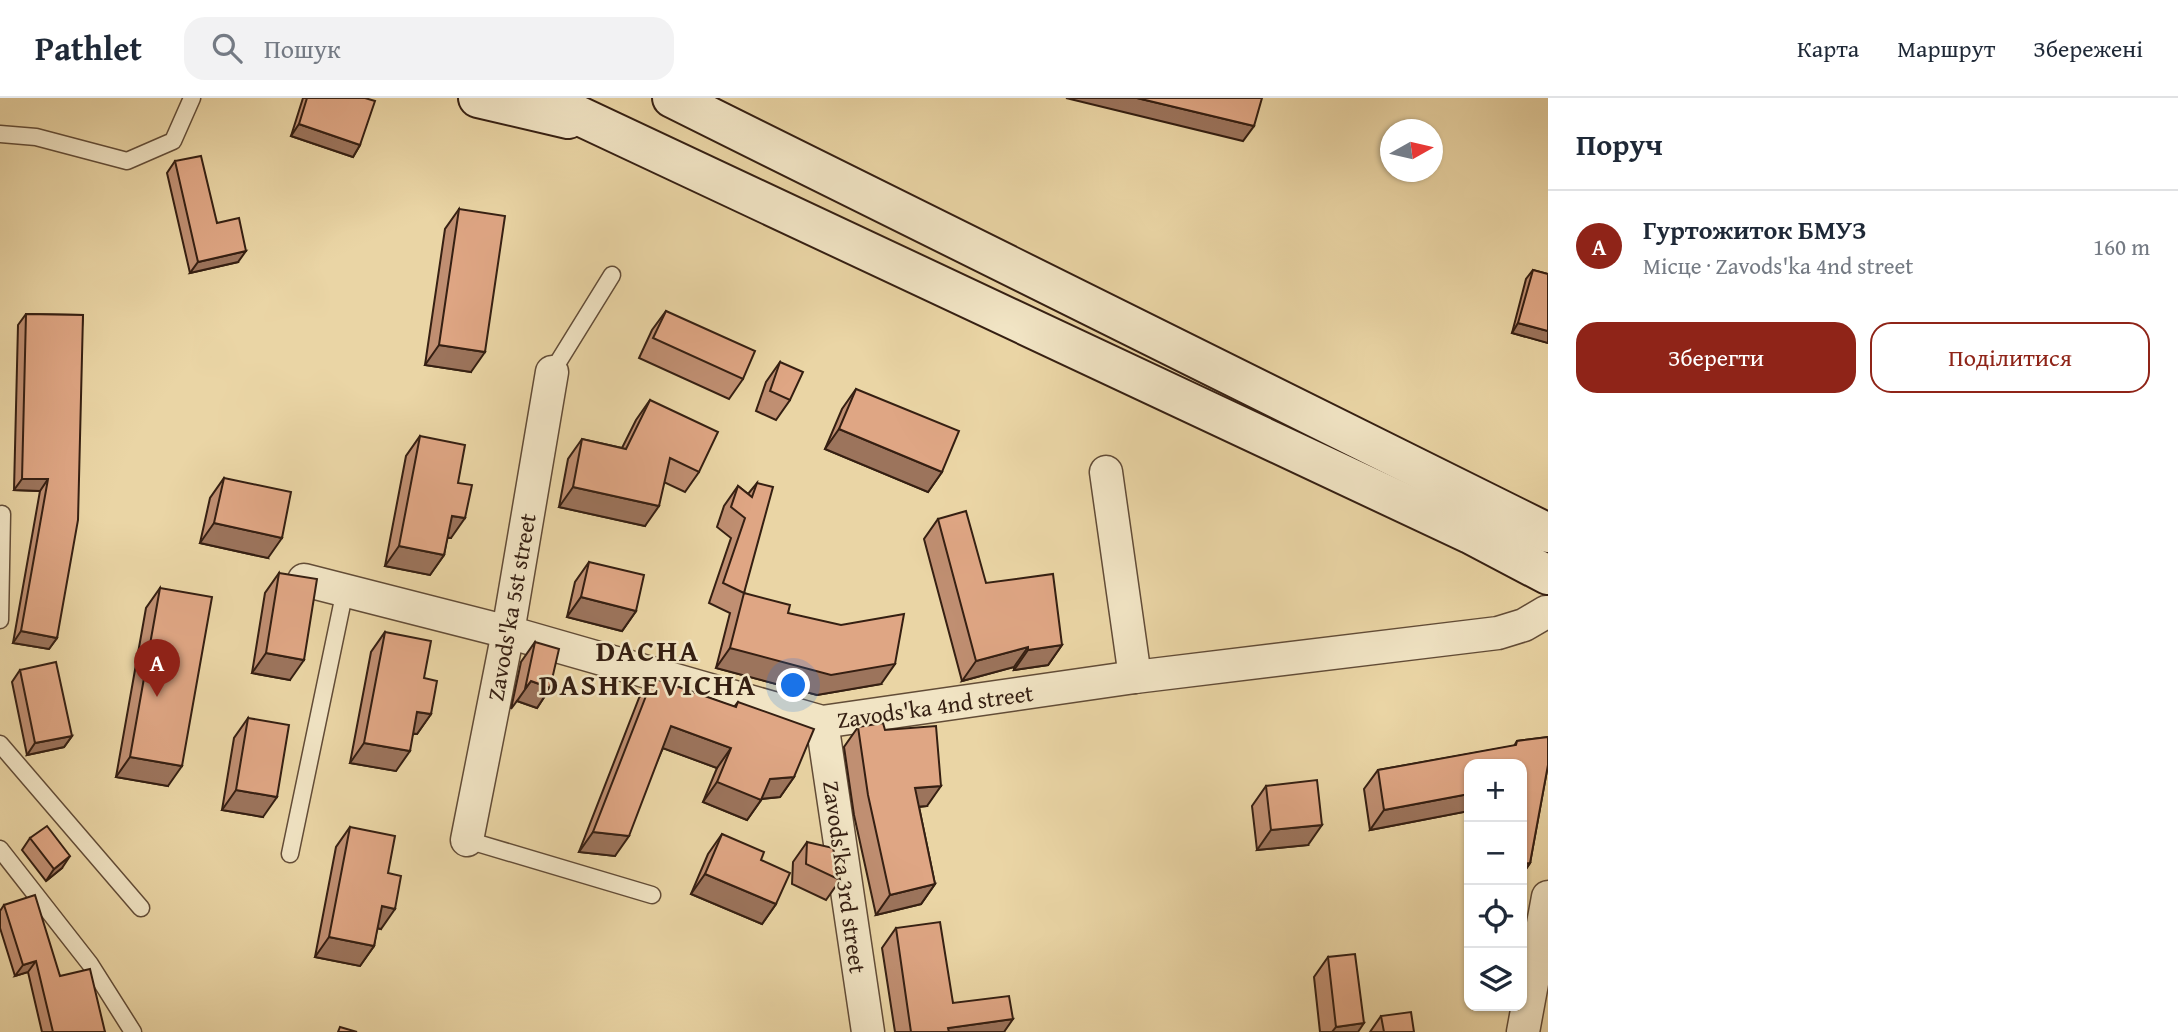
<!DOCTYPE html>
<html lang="uk">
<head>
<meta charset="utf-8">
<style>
	:root { --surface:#fff; --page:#f2f2f3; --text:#1f2937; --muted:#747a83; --line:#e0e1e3; --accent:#8f2418 }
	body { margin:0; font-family:"Gentium Book Plus",serif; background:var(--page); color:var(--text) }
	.controls { position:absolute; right:21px; bottom:21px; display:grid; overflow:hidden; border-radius:14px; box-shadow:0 2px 5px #0004 }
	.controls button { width:63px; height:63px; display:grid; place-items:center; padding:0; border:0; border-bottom:2px solid var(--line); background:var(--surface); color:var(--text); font:35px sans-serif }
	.compass { position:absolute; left:1380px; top:21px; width:63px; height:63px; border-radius:50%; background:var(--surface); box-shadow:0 2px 5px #0004; rotate:82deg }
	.you { position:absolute; left:794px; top:588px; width:24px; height:24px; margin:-18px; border:5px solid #fff; border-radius:50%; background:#1a73e8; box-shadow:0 0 0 10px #1a73e833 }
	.badge { display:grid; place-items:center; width:46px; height:46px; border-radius:50%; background:var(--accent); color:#fff; font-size:23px; font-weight:700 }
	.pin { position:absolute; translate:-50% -58px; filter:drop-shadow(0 2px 4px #0008) }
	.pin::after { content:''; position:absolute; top:37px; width:24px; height:21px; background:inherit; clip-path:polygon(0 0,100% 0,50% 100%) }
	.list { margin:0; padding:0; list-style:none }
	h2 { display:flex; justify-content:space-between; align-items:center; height:91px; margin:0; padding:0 28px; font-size:30px }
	h2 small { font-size:23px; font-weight:400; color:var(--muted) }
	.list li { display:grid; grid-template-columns:46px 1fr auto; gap:21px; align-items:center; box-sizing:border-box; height:112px; padding:0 28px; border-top:2px solid var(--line) }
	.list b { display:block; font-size:26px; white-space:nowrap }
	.list p { margin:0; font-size:23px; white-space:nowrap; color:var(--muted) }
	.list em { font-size:23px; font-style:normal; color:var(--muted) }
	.actions { display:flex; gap:14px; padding:21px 28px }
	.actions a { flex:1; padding:16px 0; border:2px solid var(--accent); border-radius:21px; text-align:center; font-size:24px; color:var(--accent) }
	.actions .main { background:var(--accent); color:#fff }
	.icon { flex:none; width:38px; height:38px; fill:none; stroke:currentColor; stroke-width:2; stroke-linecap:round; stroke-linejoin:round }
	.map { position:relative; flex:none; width:1548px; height:934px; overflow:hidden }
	header { display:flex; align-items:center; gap:42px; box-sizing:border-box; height:98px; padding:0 35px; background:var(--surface); border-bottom:2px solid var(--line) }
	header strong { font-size:33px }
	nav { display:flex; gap:38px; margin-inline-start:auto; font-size:24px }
	.search { width:490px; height:63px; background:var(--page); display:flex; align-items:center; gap:18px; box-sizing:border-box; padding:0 24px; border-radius:21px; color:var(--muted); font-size:26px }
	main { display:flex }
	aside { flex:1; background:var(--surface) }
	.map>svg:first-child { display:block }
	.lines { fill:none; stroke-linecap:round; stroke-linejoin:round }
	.lane-casing { stroke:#624c37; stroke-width:19 }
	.street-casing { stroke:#624c37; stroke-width:35 }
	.secondary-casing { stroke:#351f12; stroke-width:42 }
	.lane { stroke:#f1e4c4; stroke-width:16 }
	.street { stroke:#f1e4c4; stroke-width:32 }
	.secondary { stroke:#f1e4c4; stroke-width:38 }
	.wall { fill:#c08f72; stroke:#351f12; stroke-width:2 }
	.shaded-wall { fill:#9c745c; stroke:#351f12; stroke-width:2 }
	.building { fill:#dfa684; stroke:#351f12; stroke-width:2 }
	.labels { text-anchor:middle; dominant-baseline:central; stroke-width:5; stroke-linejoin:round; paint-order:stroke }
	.street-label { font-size:23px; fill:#351f12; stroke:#f1e4c4 }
	.district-label { font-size:30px; font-weight:bold; letter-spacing:2px; fill:#351f12; stroke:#f1e4c4 }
</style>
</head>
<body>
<header>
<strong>Pathlet</strong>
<div class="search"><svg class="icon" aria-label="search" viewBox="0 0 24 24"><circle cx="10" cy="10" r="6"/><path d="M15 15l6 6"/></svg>Пошук</div>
<nav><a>Карта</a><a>Маршрут</a><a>Збережені</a></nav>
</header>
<main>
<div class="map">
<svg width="1548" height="934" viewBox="0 0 1548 934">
	<rect width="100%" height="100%" fill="#ead5a5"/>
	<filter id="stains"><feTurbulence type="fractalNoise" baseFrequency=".00286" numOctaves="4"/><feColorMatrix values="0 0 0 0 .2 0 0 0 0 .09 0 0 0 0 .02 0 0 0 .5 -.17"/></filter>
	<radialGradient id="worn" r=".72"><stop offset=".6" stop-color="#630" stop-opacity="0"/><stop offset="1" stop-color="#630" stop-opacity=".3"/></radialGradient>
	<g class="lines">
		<defs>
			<g id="lane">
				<polyline points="0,36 36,39 127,63 173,43 192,0"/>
				<polyline points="552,274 612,177"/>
				<polyline points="0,522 2,416"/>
				<polyline points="0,646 141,810"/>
				<polyline points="467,742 652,797"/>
				<polyline points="0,751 90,866 133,934"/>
				<polyline points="290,756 345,492"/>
			</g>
			<g id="street">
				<polyline points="1106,374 1135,579"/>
				<polyline points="304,482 508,534 822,624 1135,579 1498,535 1524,527 1546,514"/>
				<polyline points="822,624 868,934"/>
				<polyline points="467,742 508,534 552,274"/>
				<polyline points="1523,934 1548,799"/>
			</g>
			<g id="secondary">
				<polyline points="478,0 568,21"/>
				<polyline points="541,0 1470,436 1548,477"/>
				<polyline points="672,0 1548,435"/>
			</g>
		</defs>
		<!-- lane casing -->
		<use href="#lane" class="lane-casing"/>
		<!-- street casing -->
		<use href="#street" class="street-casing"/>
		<!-- secondary casing -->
		<use href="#secondary" class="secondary-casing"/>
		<!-- lane -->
		<use href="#lane" class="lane"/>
		<!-- street -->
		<use href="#street" class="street"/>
		<!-- secondary -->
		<use href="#secondary" class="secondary"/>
	</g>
	<!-- wall -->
	<g class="wall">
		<polygon points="303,0 365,0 360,47 353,59 291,38"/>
		<polygon points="175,63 217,125 238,164 190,175 167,75"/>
		<polygon points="459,111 471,274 425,267 445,131"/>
		<polygon points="1533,172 1548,176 1548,245 1512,235 1526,181"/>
		<polygon points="666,213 743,281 729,301 639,260 652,232"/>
		<polygon points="26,216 83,217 57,540 49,551 13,545 40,393 14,392 18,227"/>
		<polygon points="780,264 790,302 776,322 756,313 766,284"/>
		<polygon points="856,291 942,374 928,394 825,351 842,311"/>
		<polygon points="650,302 699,374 685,394 664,384 645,428 559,409 568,361 582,341 622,350 636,322"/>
		<polygon points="420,338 458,385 451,440 447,440 444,457 430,477 385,468 406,358"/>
		<polygon points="224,380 268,460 200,445 210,400"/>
		<polygon points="757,385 744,495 788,515 881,586 817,597 716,570 730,515 709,505 731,440 717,429 724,408 738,388 748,396"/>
		<polygon points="938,421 986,485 1062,547 1048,567 1014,572 1014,569 962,583 924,441"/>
		<polygon points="589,464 636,513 622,533 567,519 575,484"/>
		<polygon points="279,475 290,582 252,575 265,495"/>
		<polygon points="160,490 168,688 116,679 146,510"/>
		<polygon points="385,534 431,616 417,636 413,636 396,673 350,665 371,554"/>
		<polygon points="535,544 550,590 537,610 517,603 511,611 521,564"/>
		<polygon points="20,572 72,638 64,649 27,657 12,584"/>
		<polygon points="653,580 734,609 738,604 794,679 780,699 762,701 747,722 703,704 717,670 663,650 615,758 579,754 639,600"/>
		<polygon points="248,620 263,719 222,712 234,640"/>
		<polygon points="858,629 885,632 927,708 919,709 935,786 921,806 876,817 854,717 844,649"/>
		<polygon points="1548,639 1548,667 1530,765 1522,777 1522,666 1469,666 1469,713 1370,732 1364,691 1378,672 1514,648 1517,643"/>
		<polygon points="1266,688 1308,747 1257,752 1252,708"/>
		<polygon points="350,729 388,775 381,831 377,830 374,848 360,868 315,859 336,749"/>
		<polygon points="722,736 761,762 776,806 762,826 691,796 708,756"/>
		<polygon points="30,740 62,770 46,783 22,752"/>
		<polygon points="807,744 840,782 826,802 792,786 793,764"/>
		<polygon points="4,807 60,878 105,934 42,934 28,874 15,878 0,830 0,813"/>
		<polygon points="896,830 953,905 1004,934 895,934 882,850"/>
		<polygon points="1328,859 1358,934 1320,934 1314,879"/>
		<polygon points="1381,918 1414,934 1370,934"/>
	</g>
	<!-- shaded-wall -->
	<g class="shaded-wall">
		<polygon points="1066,0 1137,0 1254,28 1243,43"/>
		<polygon points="299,26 360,47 353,59 291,38"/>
		<polygon points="246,153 238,164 190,175 198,164"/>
		<polygon points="1518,225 1548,233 1548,245 1512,235"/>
		<polygon points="439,247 485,254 471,274 425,267"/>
		<polygon points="839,331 942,374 928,394 825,351"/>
		<polygon points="22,381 48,381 40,393 14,392"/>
		<polygon points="573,389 659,408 645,428 559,409"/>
		<polygon points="452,418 465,420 451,440 438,438"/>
		<polygon points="214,425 282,440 268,460 200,445"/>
		<polygon points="399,448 444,457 430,477 385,468"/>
		<polygon points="581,499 636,513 622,533 567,519"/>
		<polygon points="21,533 57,540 49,551 13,545"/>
		<polygon points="1062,547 1048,567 1014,572 1028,552"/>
		<polygon points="1028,549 1014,569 962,583 976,563"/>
		<polygon points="730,550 895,566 881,586 817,597 716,570"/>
		<polygon points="266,555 304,562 290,582 252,575"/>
		<polygon points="531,583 550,590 537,610 517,603"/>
		<polygon points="417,614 431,616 417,636 403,634"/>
		<polygon points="671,628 731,650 717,670 657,648"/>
		<polygon points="72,638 64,649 27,657 35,645"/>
		<polygon points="364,645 410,653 396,673 350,665"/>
		<polygon points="130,659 182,668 168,688 116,679"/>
		<polygon points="794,679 780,699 759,701 761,702 747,722 703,704 717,684 770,681"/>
		<polygon points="941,688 927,708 901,710 915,690"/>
		<polygon points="236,692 277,699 263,719 222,712"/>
		<polygon points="1469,696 1469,713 1370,732 1384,712"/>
		<polygon points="1322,727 1308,747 1257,752 1271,732"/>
		<polygon points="593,734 629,738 615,758 579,754"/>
		<polygon points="70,758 62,770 46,783 54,771"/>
		<polygon points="1530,765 1522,777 1522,766"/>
		<polygon points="705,776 776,806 762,826 691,796"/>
		<polygon points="935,786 921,806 876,817 890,797"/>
		<polygon points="382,808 395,811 381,831 368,828"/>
		<polygon points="329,839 374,848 360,868 315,859"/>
		<polygon points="36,863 28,874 15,878 23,867"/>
		<polygon points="1013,921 1004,934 945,934 948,930"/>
		<polygon points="1364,925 1358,934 1332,934 1336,929"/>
	</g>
	<!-- building -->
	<g class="building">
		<polygon points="307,0 365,0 375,3 360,47 299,26"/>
		<polygon points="1137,0 1262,0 1254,28"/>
		<polygon points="201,58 217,125 239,120 246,153 198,164 175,63"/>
		<polygon points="459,111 505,118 485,254 439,247"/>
		<polygon points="1533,172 1548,176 1548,233 1518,225"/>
		<polygon points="666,213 755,253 743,281 653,240"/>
		<polygon points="26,216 83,217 78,422 57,540 21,533 48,381 22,381"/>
		<polygon points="780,264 803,274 790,302 770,293"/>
		<polygon points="856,291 959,333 942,374 839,331"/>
		<polygon points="650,302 718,334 699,374 670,360 659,408 573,389 582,341 626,351"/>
		<polygon points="420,338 465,347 458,385 472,387 465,420 452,418 444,457 399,448"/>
		<polygon points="224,380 291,394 282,440 214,425"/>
		<polygon points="757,385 773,389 744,495 723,485 745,420 731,409 738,388 752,399"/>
		<polygon points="966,413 986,485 1053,476 1062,547 1028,552 1028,549 976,563 938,421"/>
		<polygon points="589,464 644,477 636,513 581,499"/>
		<polygon points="279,475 317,481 304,562 266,555"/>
		<polygon points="160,490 212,499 182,668 130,659"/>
		<polygon points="744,495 790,507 788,515 841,527 904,516 895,566 831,577 730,550"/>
		<polygon points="385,534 431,543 424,580 437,583 431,616 417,614 410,653 364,645"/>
		<polygon points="535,544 559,551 550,590 531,583 525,591"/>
		<polygon points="56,564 72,638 35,645 20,572"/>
		<polygon points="653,580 736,609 738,604 814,631 794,679 770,681 761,702 717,684 731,650 671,628 629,738 593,734"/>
		<polygon points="248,620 289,627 277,699 236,692"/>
		<polygon points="883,625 885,632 936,628 941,688 915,690 935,786 890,797 868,697 858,629"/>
		<polygon points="1548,639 1548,667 1530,765 1522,766 1522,666 1469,666 1469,696 1384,712 1378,672 1516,647 1517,643"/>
		<polygon points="1317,682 1322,727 1271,732 1266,688"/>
		<polygon points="47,728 70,758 54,771 30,740"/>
		<polygon points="350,729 395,738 388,775 401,778 395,811 382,808 374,848 329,839"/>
		<polygon points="722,736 764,754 761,762 790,775 776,806 705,776"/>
		<polygon points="807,744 833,750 840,782 806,766"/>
		<polygon points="35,797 60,878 90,871 105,934 53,934 36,863 23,867 4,807"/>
		<polygon points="940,824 953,905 1009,898 1013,921 948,930 949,934 911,934 896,830"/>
		<polygon points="1355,856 1364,925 1336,929 1328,859"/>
		<polygon points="1411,914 1414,934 1384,934 1381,918"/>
		<polygon points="340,929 357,934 338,934"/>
	</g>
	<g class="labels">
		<!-- street labels -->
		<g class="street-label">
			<text transform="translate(511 509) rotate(-80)">Zavods'ka 5st street</text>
			<text transform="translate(935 608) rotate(-8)">Zavods'ka 4nd street</text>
			<text transform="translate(845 779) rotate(82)">Zavods'ka 3rd street</text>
		</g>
		<!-- district labels -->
		<g class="district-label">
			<text x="648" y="552">DACHA<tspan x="648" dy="34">DASHKEVICHA</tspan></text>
		</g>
	</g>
	<rect width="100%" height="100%" filter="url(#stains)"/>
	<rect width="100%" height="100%" fill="url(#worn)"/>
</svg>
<div class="controls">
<button>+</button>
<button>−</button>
<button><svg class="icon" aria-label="locate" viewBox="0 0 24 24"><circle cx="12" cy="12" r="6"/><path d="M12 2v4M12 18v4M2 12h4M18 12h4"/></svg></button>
<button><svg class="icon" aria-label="layers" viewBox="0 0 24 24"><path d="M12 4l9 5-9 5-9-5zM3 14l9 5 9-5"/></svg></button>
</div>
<svg class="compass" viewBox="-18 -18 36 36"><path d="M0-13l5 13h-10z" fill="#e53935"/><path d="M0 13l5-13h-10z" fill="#747a83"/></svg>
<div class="you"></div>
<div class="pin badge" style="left:157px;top:599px">A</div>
</div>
<aside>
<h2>Поруч<small></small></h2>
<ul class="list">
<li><span class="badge">A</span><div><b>Гуртожиток БМУЗ</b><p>Місце · Zavods'ka 4nd street</p></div><em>160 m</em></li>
</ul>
<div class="actions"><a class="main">Зберегти</a><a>Поділитися</a></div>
</aside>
</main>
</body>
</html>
